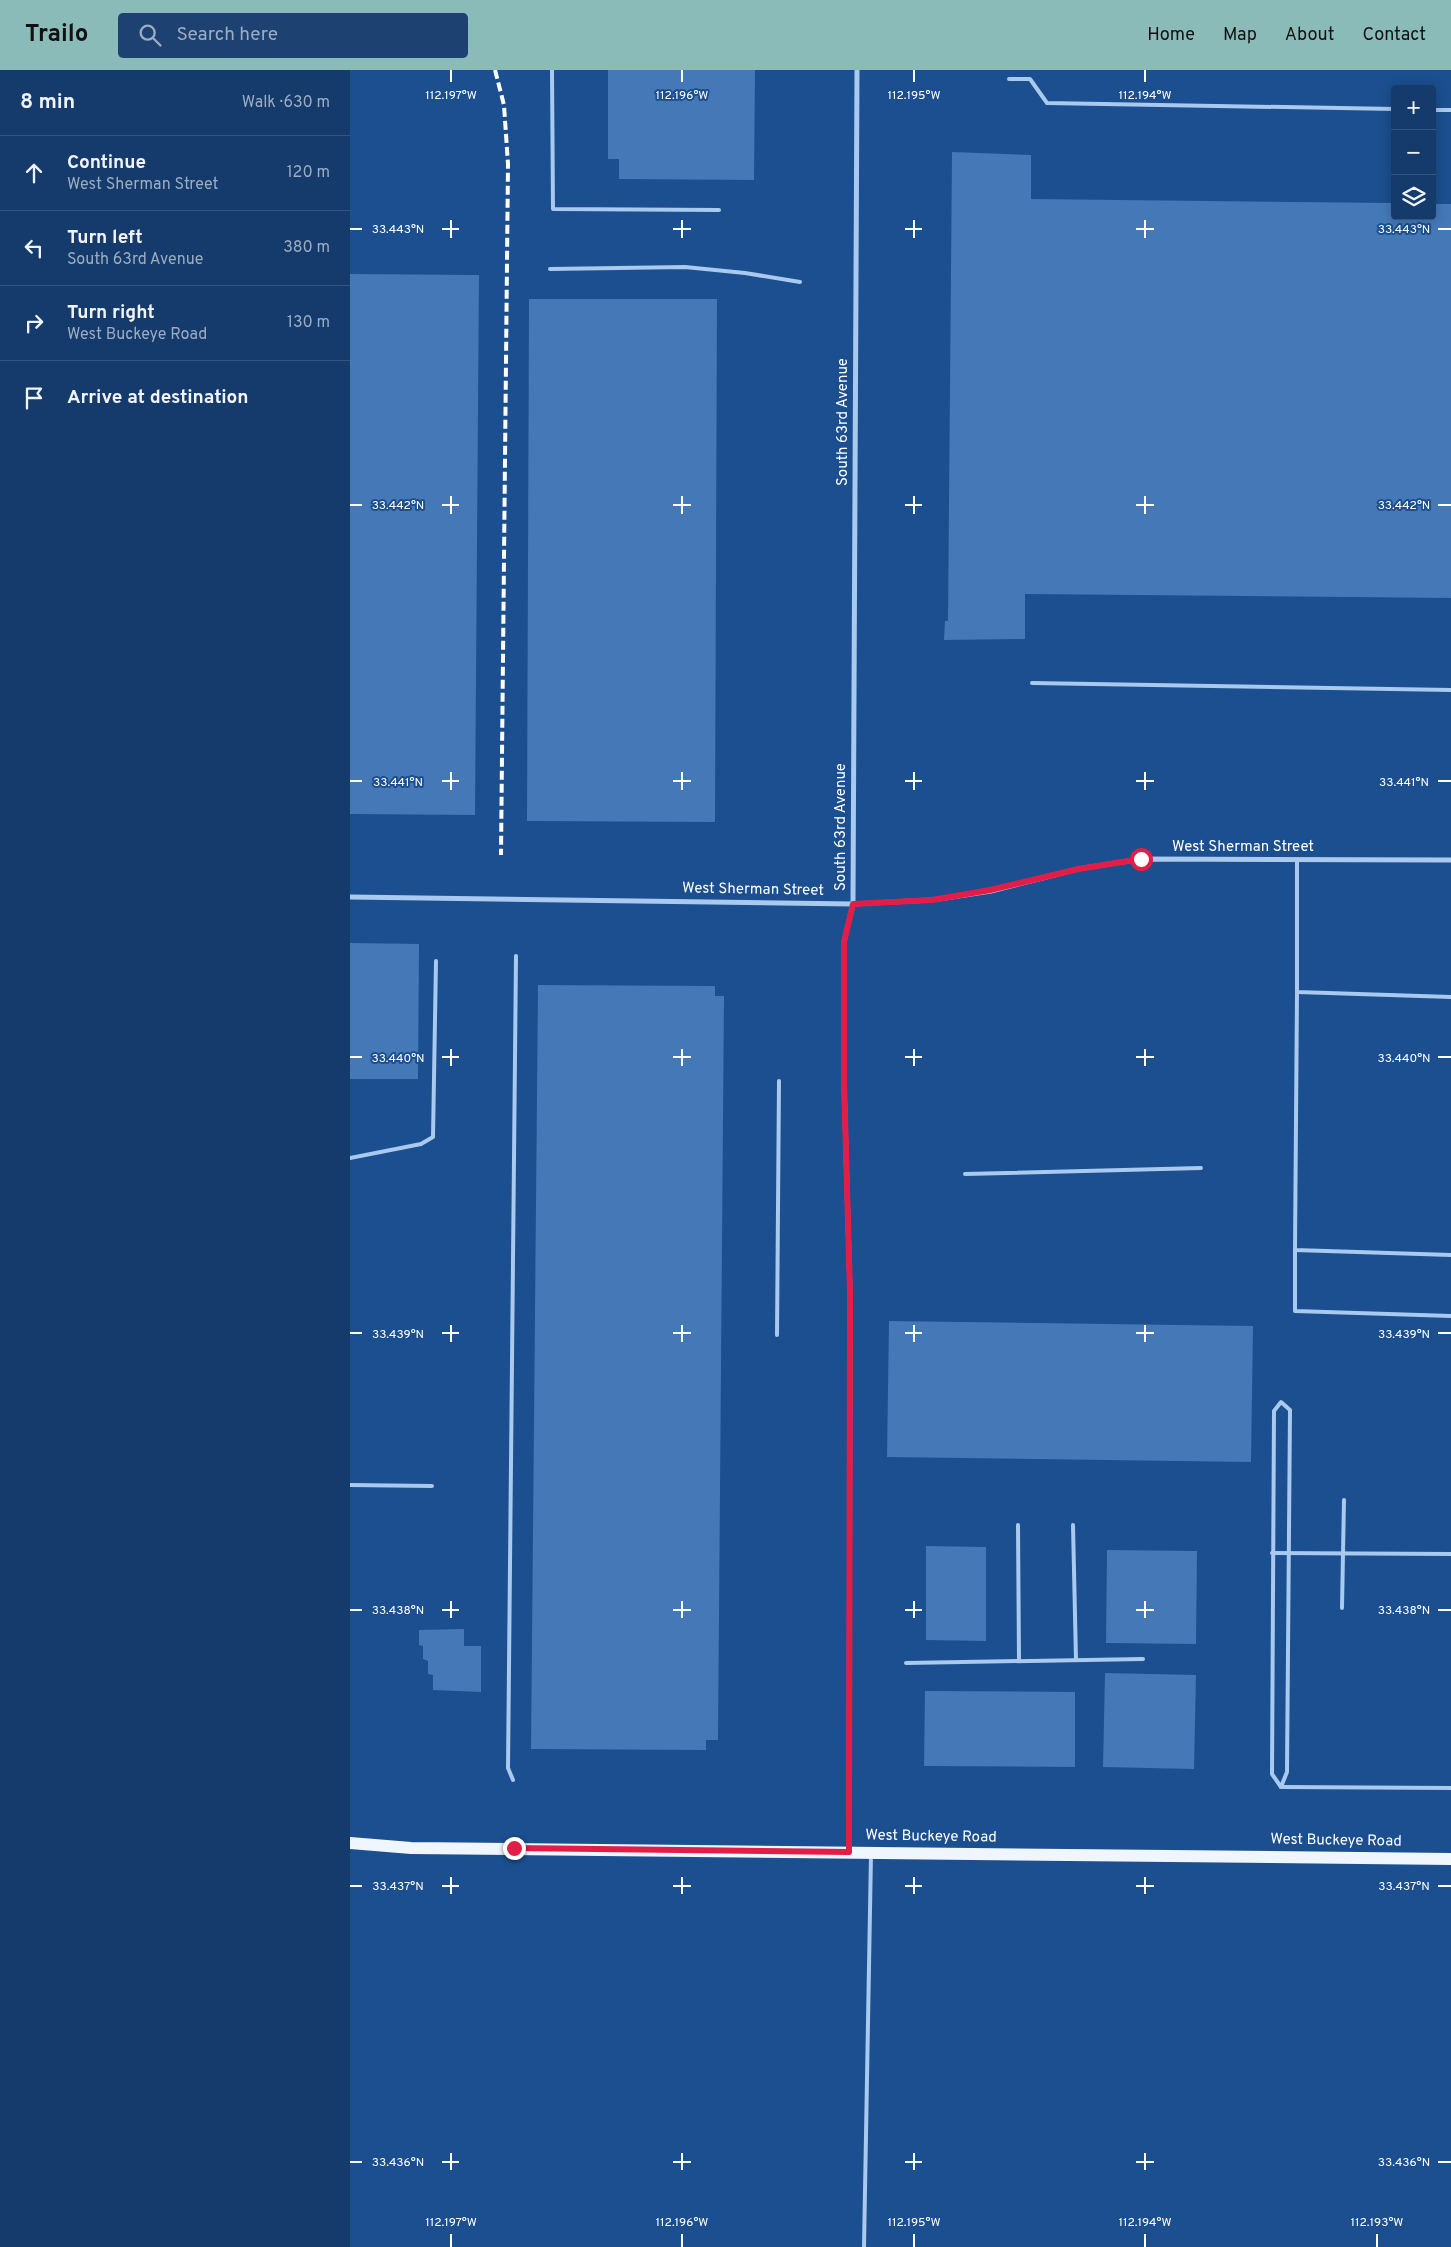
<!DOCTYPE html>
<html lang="en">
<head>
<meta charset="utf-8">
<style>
	:root { --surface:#143b6b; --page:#1d4271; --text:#f1f3f6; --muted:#9dadc1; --line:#33557e; --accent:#8bbbb9 }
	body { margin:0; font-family:Overpass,sans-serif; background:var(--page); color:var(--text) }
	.controls { position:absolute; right:15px; top:15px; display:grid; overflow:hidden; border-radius:5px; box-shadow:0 2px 12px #0003 }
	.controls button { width:45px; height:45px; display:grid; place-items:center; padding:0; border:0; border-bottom:1px solid var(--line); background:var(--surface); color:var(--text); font:25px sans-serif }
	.stop { position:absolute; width:15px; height:15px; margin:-11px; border:4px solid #e11d48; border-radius:50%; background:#fff }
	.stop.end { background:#e11d48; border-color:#fff; box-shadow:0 1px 5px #0008 }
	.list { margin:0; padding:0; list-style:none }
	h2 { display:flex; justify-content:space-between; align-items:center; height:65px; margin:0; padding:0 20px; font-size:21px }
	h2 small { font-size:16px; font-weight:400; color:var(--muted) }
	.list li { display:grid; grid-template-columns:32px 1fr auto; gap:15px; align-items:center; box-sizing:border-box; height:75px; padding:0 20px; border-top:1px solid var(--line) }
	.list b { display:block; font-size:19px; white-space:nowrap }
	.list p { margin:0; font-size:16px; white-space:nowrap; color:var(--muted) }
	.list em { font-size:16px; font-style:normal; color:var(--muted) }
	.icon { flex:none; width:28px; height:28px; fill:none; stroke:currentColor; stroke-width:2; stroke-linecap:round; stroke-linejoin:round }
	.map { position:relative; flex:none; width:1101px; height:2177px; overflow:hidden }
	header { display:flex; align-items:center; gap:30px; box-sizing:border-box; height:70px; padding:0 25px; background:var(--accent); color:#111 }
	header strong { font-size:24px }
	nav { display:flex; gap:28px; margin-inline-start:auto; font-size:18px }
	.search { width:350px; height:45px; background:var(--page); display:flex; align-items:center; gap:12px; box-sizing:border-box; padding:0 18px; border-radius:5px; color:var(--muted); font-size:19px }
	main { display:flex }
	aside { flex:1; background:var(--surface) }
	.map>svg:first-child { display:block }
	.building { fill:#4478b7 }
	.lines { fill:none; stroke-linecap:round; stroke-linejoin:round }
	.service { stroke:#a9c9ee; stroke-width:4 }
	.minor { stroke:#a9c9ee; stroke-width:5 }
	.primary { stroke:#f0f6ff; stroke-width:12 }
	.rail { stroke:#fff; stroke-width:4; stroke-dasharray:9 4; stroke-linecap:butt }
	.route { stroke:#e11d48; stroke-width:6 }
	.ticks { fill:none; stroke:#fff; stroke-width:2 }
	.labels { text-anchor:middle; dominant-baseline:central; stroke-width:4; stroke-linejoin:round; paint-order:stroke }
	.street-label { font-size:15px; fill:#fff; stroke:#1b4f8f }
	.ticks-label { font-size:12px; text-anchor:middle; fill:#fff; stroke:#1b4f8f; stroke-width:4; stroke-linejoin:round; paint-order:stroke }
</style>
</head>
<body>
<header>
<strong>Trailo</strong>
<div class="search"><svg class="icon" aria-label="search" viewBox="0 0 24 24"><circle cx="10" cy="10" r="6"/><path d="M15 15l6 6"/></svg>Search here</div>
<nav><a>Home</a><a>Map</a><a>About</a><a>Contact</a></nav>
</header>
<main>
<aside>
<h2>8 min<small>Walk · 630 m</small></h2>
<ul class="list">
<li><svg class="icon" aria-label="ahead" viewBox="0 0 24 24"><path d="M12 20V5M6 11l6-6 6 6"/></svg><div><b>Continue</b><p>West Sherman Street</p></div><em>120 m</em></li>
<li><svg class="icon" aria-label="left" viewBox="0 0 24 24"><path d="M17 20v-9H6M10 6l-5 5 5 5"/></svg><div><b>Turn left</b><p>South 63rd Avenue</p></div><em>380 m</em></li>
<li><svg class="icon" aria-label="right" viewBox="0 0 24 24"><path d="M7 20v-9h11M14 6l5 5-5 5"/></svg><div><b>Turn right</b><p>West Buckeye Road</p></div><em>130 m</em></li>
<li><svg class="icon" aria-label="arrive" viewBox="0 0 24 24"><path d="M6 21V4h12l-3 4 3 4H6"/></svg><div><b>Arrive at destination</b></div></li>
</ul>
</aside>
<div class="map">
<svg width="1101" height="2177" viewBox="0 0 1101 2177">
	<rect width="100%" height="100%" fill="#1b4f8f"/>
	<!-- building -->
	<g class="building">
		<polygon points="258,0 405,0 404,110 269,109 269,89 258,89"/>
		<polygon points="602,82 681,85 681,129 1045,133 1045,146 1082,146 1082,134 1101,134 1101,528 675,524 675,569 594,570 595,551 598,551"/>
		<polygon points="0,204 129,205 125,745 0,744"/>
		<polygon points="179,229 367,229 365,752 177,751"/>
		<polygon points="0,873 69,874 68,1009 0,1009"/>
		<polygon points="188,915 365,916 365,926 374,926 368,1670 356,1670 356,1680 181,1679"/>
		<polygon points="539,1251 903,1256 901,1392 537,1387"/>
		<polygon points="576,1476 636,1477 636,1571 576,1570"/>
		<polygon points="757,1480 847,1481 846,1574 756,1573"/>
		<polygon points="114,1559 114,1576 131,1576 131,1622 83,1620 83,1605 78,1604 78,1591 73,1589 73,1576 69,1575 69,1560"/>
		<polygon points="755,1603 846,1605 844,1699 753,1697"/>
		<polygon points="575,1621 725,1622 725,1697 574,1696"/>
	</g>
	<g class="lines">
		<!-- service -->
		<g class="service">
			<polyline points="202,0 203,139 369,140"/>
			<polyline points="659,9 680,9 697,33 1045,39"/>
			<polyline points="1082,40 1101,40"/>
			<polyline points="200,199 335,197 395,203 450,212"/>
			<polyline points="682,613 1101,620"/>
			<polyline points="947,790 947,922 1101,927"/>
			<polyline points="947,922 945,1180 1101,1185"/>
			<polyline points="0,1088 71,1074 83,1067 86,891"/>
			<polyline points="615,1104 851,1098"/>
			<polyline points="945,1180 945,1241 1101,1246"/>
			<polyline points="427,1265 429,1011"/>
			<polygon points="931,1332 940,1340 937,1702 931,1717 922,1704 924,1341"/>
			<polyline points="0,1415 82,1416"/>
			<polyline points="668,1455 669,1591"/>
			<polyline points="723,1455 726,1590"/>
			<polyline points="922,1483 1101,1484"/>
			<polyline points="992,1538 994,1430"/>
			<polyline points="556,1593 793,1589"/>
			<polyline points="163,1710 158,1698 166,886"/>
			<polyline points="931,1717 1101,1718"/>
			<polyline points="514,2177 521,1784"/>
		</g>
		<!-- minor -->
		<g class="minor">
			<polyline points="0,827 503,834 582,830 641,821 728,799 791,789 1101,790"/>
			<polyline points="499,1782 500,1222 494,1011 494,872 503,834 507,0"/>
		</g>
		<!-- primary -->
		<polyline class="primary" points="0,1773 61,1778 1101,1789"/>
		<!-- rail -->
		<polyline class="rail" points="145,0 154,35 158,94 151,785"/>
	</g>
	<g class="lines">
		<!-- route -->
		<polyline class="route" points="164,1778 499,1782 500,1222 494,1011 494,872 503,834 582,830 640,820 728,799 791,789"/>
	</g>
	<!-- ticks -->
	<path class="ticks" d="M101,0V12M332,0V12M564,0V12M795,0V12M101,150V168M332,150V168M564,150V168M795,150V168M0,159H12M92,159H109M323,159H341M555,159H572M786,159H804M1088,159H1101M101,426V444M332,426V444M564,426V444M795,426V444M0,435H12M92,435H109M323,435H341M555,435H572M786,435H804M1088,435H1101M101,702V720M332,702V720M564,702V720M795,702V720M0,711H12M92,711H109M323,711H341M555,711H572M786,711H804M1088,711H1101M101,979V996M332,979V996M564,979V996M795,979V996M0,987H12M92,987H109M323,987H341M555,987H572M786,987H804M1088,987H1101M101,1255V1272M332,1255V1272M564,1255V1272M795,1255V1272M0,1263H12M92,1263H109M323,1263H341M555,1263H572M786,1263H804M1088,1263H1101M101,1531V1548M332,1531V1548M564,1531V1548M795,1531V1548M0,1540H12M92,1540H109M323,1540H341M555,1540H572M786,1540H804M1088,1540H1101M101,1807V1824M332,1807V1824M564,1807V1824M795,1807V1824M0,1816H12M92,1816H109M323,1816H341M555,1816H572M786,1816H804M1088,1816H1101M101,2083V2100M332,2083V2100M564,2083V2100M795,2083V2100M0,2092H12M92,2092H109M323,2092H341M555,2092H572M786,2092H804M1088,2092H1101M101,2164V2177M332,2164V2177M564,2164V2177M795,2164V2177M1027,2164V2177"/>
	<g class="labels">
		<!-- street labels -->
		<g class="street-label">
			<text transform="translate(493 352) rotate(-90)">South 63rd Avenue</text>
			<text transform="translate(491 757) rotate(-90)">South 63rd Avenue</text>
			<text x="893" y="777">West Sherman Street</text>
			<text transform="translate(403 820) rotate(1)">West Sherman Street</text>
			<text transform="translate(581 1767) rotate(1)">West Buckeye Road</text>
			<text transform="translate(986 1771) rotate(1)">West Buckeye Road</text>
		</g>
	</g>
	<g class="ticks-label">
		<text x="101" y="29">112.197°W</text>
		<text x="332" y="29">112.196°W</text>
		<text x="564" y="29">112.195°W</text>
		<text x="795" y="29">112.194°W</text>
		<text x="48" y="163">33.443°N</text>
		<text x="1054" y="163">33.443°N</text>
		<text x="48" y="439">33.442°N</text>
		<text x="1054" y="439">33.442°N</text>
		<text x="48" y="716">33.441°N</text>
		<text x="1054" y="716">33.441°N</text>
		<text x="48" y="992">33.440°N</text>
		<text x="1054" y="992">33.440°N</text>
		<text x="48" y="1268">33.439°N</text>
		<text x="1054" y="1268">33.439°N</text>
		<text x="48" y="1544">33.438°N</text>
		<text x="1054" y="1544">33.438°N</text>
		<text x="48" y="1820">33.437°N</text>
		<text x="1054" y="1820">33.437°N</text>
		<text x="48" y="2096">33.436°N</text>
		<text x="1054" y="2096">33.436°N</text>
		<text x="101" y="2156">112.197°W</text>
		<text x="332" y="2156">112.196°W</text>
		<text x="564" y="2156">112.195°W</text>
		<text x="795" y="2156">112.194°W</text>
		<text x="1027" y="2156">112.193°W</text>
	</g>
</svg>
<div class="controls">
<button>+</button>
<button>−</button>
<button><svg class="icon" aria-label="layers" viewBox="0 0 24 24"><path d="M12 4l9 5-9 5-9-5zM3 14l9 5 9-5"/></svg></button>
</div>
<div class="stop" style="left:791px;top:789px"></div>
<div class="stop end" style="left:164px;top:1778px"></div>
</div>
</main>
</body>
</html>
